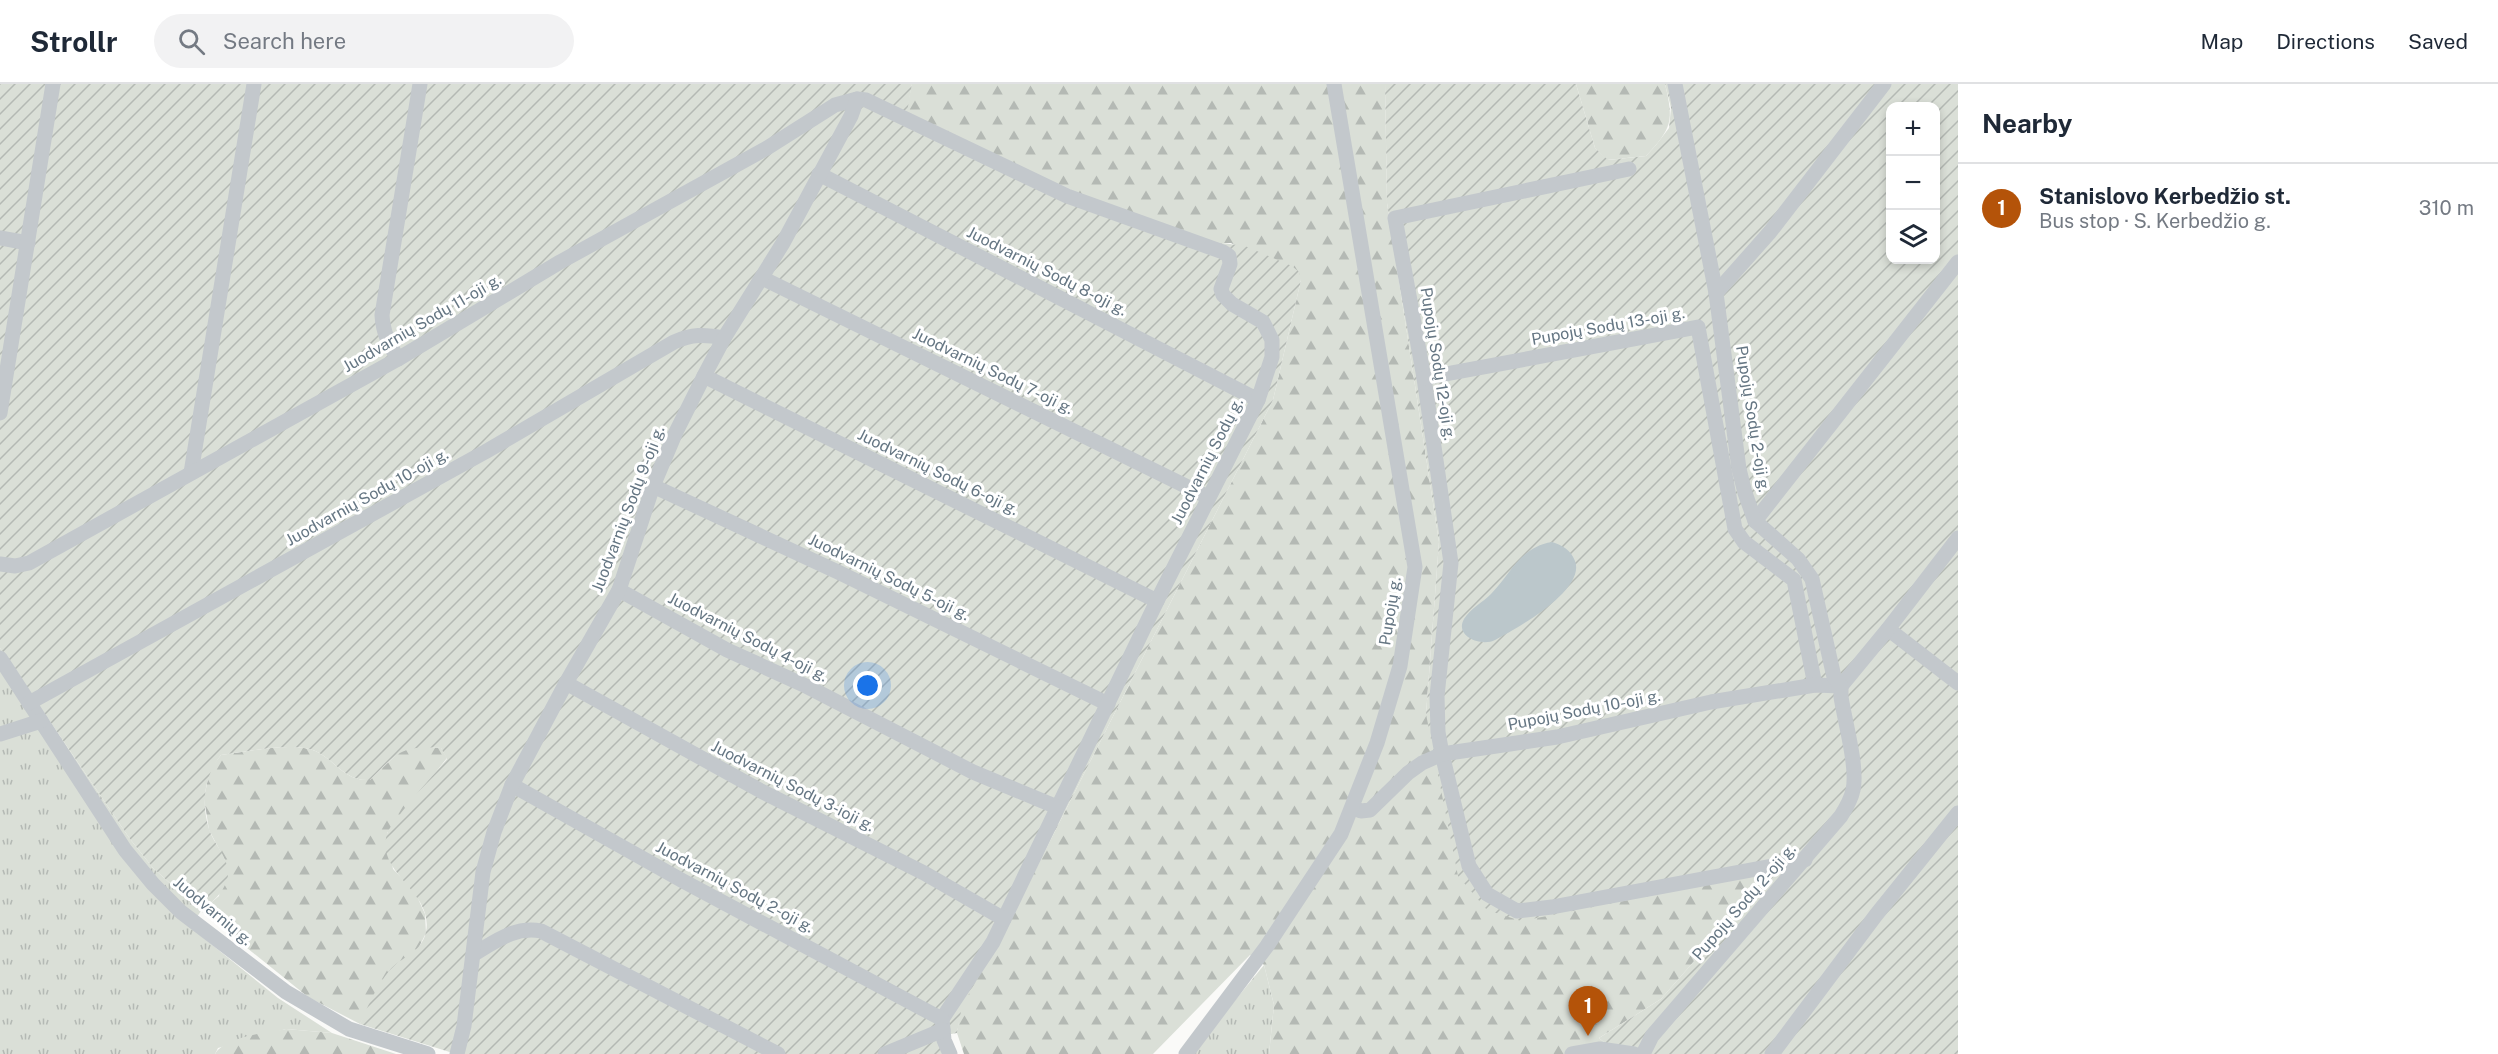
<!DOCTYPE html>
<html lang="en">
<head>
<meta charset="utf-8">
<style>
	:root { --surface:#fff; --page:#f2f2f3; --text:#1f2937; --muted:#747a83; --line:#e0e1e3; --accent:#b45309 }
	body { margin:0; font-family:"Public Sans",sans-serif; background:var(--page); color:var(--text) }
	.controls { position:absolute; right:18px; top:18px; display:grid; overflow:hidden; border-radius:12px; box-shadow:0 3px 9px #0003 }
	.controls button { width:54px; height:54px; display:grid; place-items:center; padding:0; border:0; border-bottom:2px solid var(--line); background:var(--surface); color:var(--text); font:30px sans-serif }
	.you { position:absolute; left:868px; top:602px; width:21px; height:21px; margin:-15px; border:4px solid #fff; border-radius:50%; background:#1a73e8; box-shadow:0 0 0 9px #1a73e833 }
	.badge { display:grid; place-items:center; width:39px; height:39px; border-radius:50%; background:var(--accent); color:#fff; font-size:20px; font-weight:700 }
	.pin { position:absolute; translate:-50% -50px; filter:drop-shadow(0 2px 3px #0008) }
	.pin::after { content:''; position:absolute; top:32px; width:21px; height:18px; background:inherit; clip-path:polygon(0 0,100% 0,50% 100%) }
	.list { margin:0; padding:0; list-style:none }
	h2 { display:flex; justify-content:space-between; align-items:center; height:78px; margin:0; padding:0 24px; font-size:26px }
	h2 small { font-size:20px; font-weight:400; color:var(--muted) }
	.list li { display:grid; grid-template-columns:39px 1fr auto; gap:18px; align-items:center; box-sizing:border-box; height:90px; padding:0 24px; border-top:2px solid var(--line) }
	.list b { display:block; font-size:22px; white-space:nowrap }
	.list p { margin:0; font-size:20px; white-space:nowrap; color:var(--muted) }
	.list em { font-size:20px; font-style:normal; color:var(--muted) }
	.icon { flex:none; width:33px; height:33px; fill:none; stroke:currentColor; stroke-width:2; stroke-linecap:round; stroke-linejoin:round }
	.map { position:relative; flex:none; width:1958px; height:970px; overflow:hidden }
	header { display:flex; align-items:center; gap:36px; box-sizing:border-box; height:84px; padding:0 30px; background:var(--surface); border-bottom:2px solid var(--line) }
	header strong { font-size:28px }
	nav { display:flex; gap:33px; margin-inline-start:auto; font-size:21px }
	.search { width:420px; height:54px; background:var(--page); display:flex; align-items:center; gap:15px; box-sizing:border-box; padding:0 21px; border-radius:33px; color:var(--muted); font-size:22px }
	main { display:flex }
	aside { flex:1; background:var(--surface) }
	.map>svg:first-child { display:block }
	.grass { fill:url(#grass-tufts) }
	.forest { fill:url(#forest-firs) }
	.garden { fill:url(#garden-furrows); fill-rule:evenodd }
	.water { fill:#bbc7cb }
	.lines { fill:none; stroke-linecap:round; stroke-linejoin:round }
	.minor { stroke:#c3c8cc; stroke-width:15 }
	.labels { text-anchor:middle; dominant-baseline:central; stroke-width:6; stroke-linejoin:round; paint-order:stroke }
	.street-label { font-size:16px; fill:#657683; stroke:#fff }
</style>
</head>
<body>
<header>
<strong>Strollr</strong>
<div class="search"><svg class="icon" aria-label="search" viewBox="0 0 24 24"><circle cx="10" cy="10" r="6"/><path d="M15 15l6 6"/></svg>Search here</div>
<nav><a>Map</a><a>Directions</a><a>Saved</a></nav>
</header>
<main>
<div class="map">
<svg width="1958" height="970" viewBox="0 0 1958 970">
	<defs>
		<pattern id="grass-tufts" width="24" height="20" patternUnits="userSpaceOnUse" patternTransform="scale(1.5)"><rect width="24" height="20" fill="#dadfd7"/><path d="M3 7l-1-3M5 7V3M7 7l1-3M15 17l-1-3M17 17v-4M19 17l1-3" fill="none" stroke="#b4b9b4"/></pattern>
		<pattern id="forest-firs" width="22" height="20" patternUnits="userSpaceOnUse" patternTransform="scale(1.5)"><rect width="22" height="20" fill="#dadfd7"/><path d="M5 1l3.5 6h-7zM16 11l3.5 6h-7z" fill="#b4b9b4"/></pattern>
		<pattern id="garden-furrows" width="10" height="10" patternUnits="userSpaceOnUse" patternTransform="scale(1.5)"><rect width="10" height="10" fill="#dadfd7"/><path d="M-1 1l2-2M0 10L10 0M9 11l2-2" fill="none" stroke="#b4b9b4"/></pattern>
	</defs>
	<rect width="100%" height="100%" fill="#fafaf8"/>
	<!-- grass -->
	<g class="grass">
		<polygon points="0,564 130,755 153,784 201,827 190,843 278,914 332,949 286,945 218,964 215,970 0,970"/>
		<polygon points="1264,881 1274,921 1269,970 1191,970"/>
	</g>
	<!-- forest -->
	<g class="forest">
		<polygon points="912,0 1385,0 1387,119 1439,458 1426,630 1773,787 1661,915 1599,954 1618,970 1269,970 1274,921 1264,881 1250,871 1153,970 964,970 957,949 961,922 1007,842 1273,316 1301,196 1231,159 1222,159 1207,164 1066,105 906,28"/>
		<path d="M1576,0H1665C1674,37 1672,44 1646,72L1607,76L1595,64Z"/>
		<path d="M417,662L441,664L447,674L387,749L393,785L415,808L425,830L426,849L417,867L390,886L360,940L308,913L201,827L219,812L225,776L209,746L204,714L210,685L221,671C248,668 282,659 309,665C332,670 342,698 370,696L399,668Z"/>
		<path d="M286,945L332,949L396,970H215C226,952 267,949 286,945Z"/>
	</g>
	<!-- garden -->
	<g class="garden">
		<path d="M0,0H912L907,28L1066,105L1207,164L1222,159L1245,162L1292,182L1299,188L1301,196L1273,316L1007,842L962,922L957,949L940,952L948,970H456L360,940C368,922 376,903 389,887C400,873 421,870 426,848C434,807 375,790 387,750C389,740 437,687 447,675L441,664C399,661 398,669 370,696C342,698 332,670 309,665C282,659 248,668 221,671C204,692 201,719 209,745C214,761 233,778 227,796C222,811 212,818 201,827L153,784L130,755L0,564Z"/>
		<path d="M1385,0H1576L1595,64L1608,76L1646,72L1656,61L1669,44L1671,24L1665,0H1958V970H1618L1599,954L1661,915L1772,788L1521,837L1487,826L1458,792L1426,630L1439,458L1387,119ZM1890,22H1936V176H1890Z"/>
	</g>
	<!-- water -->
	<path class="water" d="M1552,458C1562,461 1571,466 1575,477C1586,506 1516,545 1495,556C1482,563 1454,553 1464,535C1470,525 1483,518 1491,510C1511,490 1520,463 1552,458Z"/>
	<g class="lines">
		<!-- minor -->
		<g class="minor">
			<polyline points="1629,85 1395,134 1424,294 1451,479 1437,612 1438,648 1442,670 1469,782 1487,810 1517,827 1552,823 1805,776"/>
			<polyline points="819,90 1258,316"/>
			<polyline points="0,154 28,159"/>
			<polyline points="762,194 1208,413"/>
			<polyline points="1716,209 1770,148 1884,0"/>
			<path d="M398,275C389,260 383,249 382,231L420,0"/>
			<polyline points="704,292 1157,517"/>
			<polyline points="1424,294 1698,243 1735,445 1744,458 1794,496 1815,601"/>
			<polyline points="0,329 53,0"/>
			<polyline points="191,389 254,0"/>
			<polyline points="653,402 840,489 1108,620"/>
			<polyline points="1755,437 1958,178"/>
			<polyline points="0,480 15,482 29,479 398,275 560,178 767,64 835,21 857,15 866,16 1067,112 1223,168 1229,172 1230,180 1221,205 1223,211 1232,220 1263,238 1272,256 1272,273 1258,316 1157,517 993,858 942,935 944,956 950,970"/>
			<polyline points="619,506 727,566 806,602 973,688 1057,723"/>
			<polyline points="1888,545 1958,599"/>
			<polyline points="0,574 125,766 153,800 181,828 286,908 349,945 428,970"/>
			<polyline points="566,599 761,707 924,789 1004,835"/>
			<polyline points="1841,602 1888,545 1958,454"/>
			<path d="M29,619L485,368L674,258C692,250 704,250 724,254"/>
			<polyline points="0,650 41,637"/>
			<polyline points="512,701 683,797 942,935"/>
			<polyline points="1353,724 1361,727 1370,726 1408,689 1422,679 1442,670 1557,653 1711,618 1815,601 1841,602"/>
			<path d="M474,870C496,857 515,842 541,847L778,970"/>
			<polyline points="457,970 464,942 483,788 494,748 512,701 566,599 619,506 653,402 675,350 704,292 724,254 783,159 851,32 857,15"/>
			<polyline points="885,970 943,946"/>
			<polyline points="1186,970 1267,862 1341,750 1377,659 1400,582 1415,483 1334,0"/>
			<polyline points="1572,970 1600,965 1634,970"/>
			<path d="M1643,970L1652,952L1841,732C1846,724 1851,716 1853,706C1858,684 1845,638 1841,613V602L1834,593L1812,495L1798,475L1755,437L1745,409L1739,385L1716,209L1675,0"/>
			<polyline points="1772,970 1876,831 1958,729"/>
		</g>
	</g>
	<g class="labels">
		<!-- street labels -->
		<g class="street-label">
			<text transform="translate(1047 187) rotate(27)">Juodvarnių Sodų 8-oji g.</text>
			<text transform="translate(422 239) rotate(-30)">Juodvarnių Sodų 11-oji g.</text>
			<text transform="translate(1608 242) rotate(-10)">Pupojų Sodų 13-oji g.</text>
			<text transform="translate(1438 280) rotate(81)">Pupojų Sodų 12-oji g.</text>
			<text transform="translate(993 287) rotate(26)">Juodvarnių Sodų 7-oji g.</text>
			<text transform="translate(1753 335) rotate(81)">Pupojų Sodų 2-oji g.</text>
			<text transform="translate(1207 377) rotate(-63)">Juodvarnių Sodų g.</text>
			<text transform="translate(938 388) rotate(26)">Juodvarnių Sodų 6-oji g.</text>
			<text transform="translate(367 413) rotate(-29)">Juodvarnių Sodų 10-oji g.</text>
			<text transform="translate(628 425) rotate(-69)">Juodvarnių Sodų 9-oji g.</text>
			<text transform="translate(889 493) rotate(26)">Juodvarnių Sodų 5-oji g.</text>
			<text transform="translate(1390 527) rotate(-81)">Pupojų g.</text>
			<text transform="translate(748 553) rotate(27)">Juodvarnių Sodų 4-oji g.</text>
			<text transform="translate(1584 626) rotate(-11)">Pupojų Sodų 10-oji g.</text>
			<text transform="translate(793 702) rotate(27)">Juodvarnių Sodų 3-ioji g.</text>
			<text transform="translate(735 803) rotate(28)">Juodvarnių Sodų 2-oji g.</text>
			<text transform="translate(1744 818) rotate(-49)">Pupojų Sodų 2-oji g.</text>
			<text transform="translate(213 827) rotate(40)">Juodvarnių g.</text>
		</g>
	</g>
</svg>
<div class="controls">
<button>+</button>
<button>−</button>
<button><svg class="icon" aria-label="layers" viewBox="0 0 24 24"><path d="M12 4l9 5-9 5-9-5zM3 14l9 5 9-5"/></svg></button>
</div>
<div class="you"></div>
<div class="pin badge" style="left:1588px;top:952px">1</div>
</div>
<aside>
<h2>Nearby<small></small></h2>
<ul class="list">
<li><span class="badge">1</span><div><b>Stanislovo Kerbedžio st.</b><p>Bus stop · S. Kerbedžio g.</p></div><em>310 m</em></li>
</ul>
</aside>
</main>
</body>
</html>
